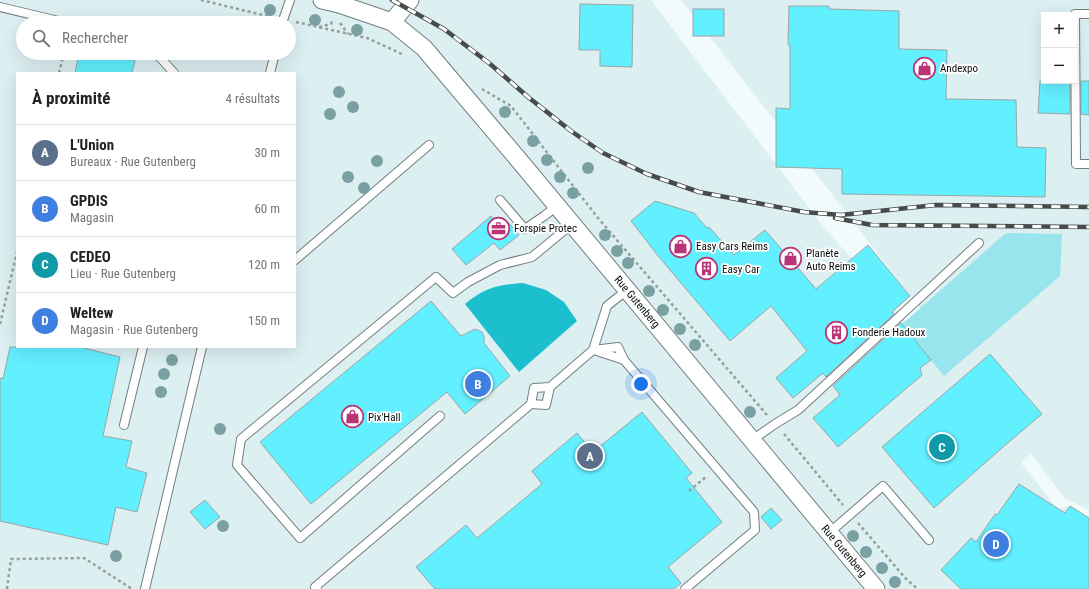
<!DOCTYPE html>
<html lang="fr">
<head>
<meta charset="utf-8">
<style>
	:root { --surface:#fff; --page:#f6f6f6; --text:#222; --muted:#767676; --line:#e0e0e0; --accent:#1a73e8 }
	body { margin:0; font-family:"Roboto Condensed",sans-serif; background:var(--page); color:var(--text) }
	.controls { position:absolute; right:12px; top:12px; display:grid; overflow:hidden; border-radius:0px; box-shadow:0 4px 16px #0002 }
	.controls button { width:36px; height:36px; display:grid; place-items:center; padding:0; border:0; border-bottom:1px solid var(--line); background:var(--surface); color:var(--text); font:20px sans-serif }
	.you { position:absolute; left:641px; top:384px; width:14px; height:14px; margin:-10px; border:3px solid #fff; border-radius:50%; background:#1a73e8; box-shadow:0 0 0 6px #1a73e833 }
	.badge { display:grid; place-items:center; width:26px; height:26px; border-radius:50%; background:var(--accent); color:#fff; font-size:13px; font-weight:700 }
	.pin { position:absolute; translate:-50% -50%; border:2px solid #fff; box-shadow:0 1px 4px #0006 }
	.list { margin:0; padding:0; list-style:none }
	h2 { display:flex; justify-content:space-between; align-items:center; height:52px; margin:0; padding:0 16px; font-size:17px }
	h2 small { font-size:13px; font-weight:400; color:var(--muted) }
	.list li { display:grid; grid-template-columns:26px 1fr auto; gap:12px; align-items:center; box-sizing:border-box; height:56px; padding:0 16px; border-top:1px solid var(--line) }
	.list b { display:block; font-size:15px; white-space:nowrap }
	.list p { margin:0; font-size:13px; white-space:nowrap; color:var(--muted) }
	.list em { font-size:13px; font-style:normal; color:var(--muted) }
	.icon { flex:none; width:22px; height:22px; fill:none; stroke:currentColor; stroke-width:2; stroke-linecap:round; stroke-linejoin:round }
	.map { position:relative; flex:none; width:1089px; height:589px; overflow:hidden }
	.search { position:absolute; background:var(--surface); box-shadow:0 4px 16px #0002; left:16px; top:16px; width:280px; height:44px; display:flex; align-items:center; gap:10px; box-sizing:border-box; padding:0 14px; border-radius:22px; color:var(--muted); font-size:15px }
	.panel { position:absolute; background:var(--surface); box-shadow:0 4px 16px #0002; left:16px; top:72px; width:280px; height:276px; border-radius:0px }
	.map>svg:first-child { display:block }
	.built { fill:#dceff1; fill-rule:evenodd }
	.green { fill:#98e5ee }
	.water { fill:#1cbfce }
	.building { fill:#62effe; stroke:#9ca5a6 }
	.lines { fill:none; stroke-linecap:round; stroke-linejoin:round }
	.service-casing { stroke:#757e7f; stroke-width:10 }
	.minor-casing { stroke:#757e7f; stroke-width:19 }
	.path { stroke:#979e9f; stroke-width:2.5; stroke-dasharray:3 3; stroke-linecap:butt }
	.service { stroke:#fff; stroke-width:8 }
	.minor { stroke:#fff; stroke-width:17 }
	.rail-casing { stroke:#464b4b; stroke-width:4.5 }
	.rail { stroke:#fff; stroke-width:3; stroke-dasharray:9; stroke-linecap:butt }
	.tree { fill:#7aa0a4 }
	.labels { text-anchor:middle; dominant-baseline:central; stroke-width:3.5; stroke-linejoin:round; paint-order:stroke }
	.poi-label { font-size:11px; fill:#090c0c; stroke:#fff; text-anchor:start }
	.street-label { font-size:11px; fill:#090c0c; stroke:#fff }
</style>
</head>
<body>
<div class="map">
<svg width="1089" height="589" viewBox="0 0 1089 589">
	<rect width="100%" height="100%" fill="#f1fbfc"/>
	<!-- built -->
	<path class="built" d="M0,0H651L822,225L893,306L948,372L941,335L681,0H1089V510L1064,498L1031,454L1021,463L1050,499L1056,509L1070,506L1089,518V589H0ZM1044,15H1074V81H1044ZM23,23H289V53H23ZM17,73H295V347H17Z"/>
	<!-- green -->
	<polygon class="green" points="1006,233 1062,234 1060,276 944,376 902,324"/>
	<!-- water -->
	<path class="water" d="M523,283L546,290L564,302L577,321L519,372L465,304C485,287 498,285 523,283Z"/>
	<!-- building -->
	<g class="building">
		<polygon points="580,4 633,5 632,67 600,66 600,50 579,50"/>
		<polygon points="789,6 829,6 829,9 899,11 899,49 947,50 946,99 1016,100 1017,147 1046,148 1045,197 842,194 842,169 776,167 776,108 790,109 790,45 788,45"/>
		<rect x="693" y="9" width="31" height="27"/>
		<polygon points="79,53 119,53 136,57 132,73 75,73"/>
		<polygon points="1040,81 1070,81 1070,114 1038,113"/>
		<polygon points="1081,81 1089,81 1089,115 1081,114"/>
		<polygon points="655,201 694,213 707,228 709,227 734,255 765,230 816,289 868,245 910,296 892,312 894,314 826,377 823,373 793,398 776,378 807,351 771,306 730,341 659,257 631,221"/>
		<polygon points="491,216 501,229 509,223 519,235 500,250 494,243 466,265 452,249"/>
		<polygon points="431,301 461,336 475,329 482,332 484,336 484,343 510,376 465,414 447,392 311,504 260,442"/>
		<polygon points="901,323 931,360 920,368 922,375 838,447 813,418 840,395 833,386"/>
		<polygon points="10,347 80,347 120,357 103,436 132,441 126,467 147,473 137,512 116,507 108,545 0,521 0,378 3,379"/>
		<polygon points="990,354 1042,414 1003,447 934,508 882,447"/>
		<polygon points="642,412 692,473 686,478 722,522 668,567 681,583 674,589 435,589 416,567 466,525 477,538 542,484 532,471 577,433 593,452"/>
		<polygon points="1019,484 1065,513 1070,506 1089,518 1089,589 961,589 941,570 971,538 976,542 995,514 997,515"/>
		<polygon points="205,500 220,517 205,529 190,512"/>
		<polygon points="771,508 782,520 771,529 761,517"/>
	</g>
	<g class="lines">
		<defs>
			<g id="service">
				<polyline points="0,7 67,23"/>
				<polyline points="1089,14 1075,14 1076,164 1089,164"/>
				<polyline points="282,23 290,0"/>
				<polyline points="156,53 174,73"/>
				<polyline points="270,73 275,53"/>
				<polyline points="500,200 525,229 544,216 557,206"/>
				<polyline points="295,260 429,145"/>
				<polyline points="593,350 618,347 624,360 754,512 755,530 685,589"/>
				<polyline points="594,350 624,360"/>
				<polyline points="531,404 546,405 550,387"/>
				<polyline points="440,416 300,538 237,465 241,439 436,277 453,293 468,282 500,265 532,257 572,224"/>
				<polyline points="124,425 143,347"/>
				<polyline points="752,440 775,424 798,410 979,243"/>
				<polyline points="829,533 883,486 929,540"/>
				<polyline points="145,589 202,347"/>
				<polyline points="317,589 315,587 531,404 534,388 550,387 593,350 607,306 627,290"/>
			</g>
			<g id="minor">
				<polyline points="322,0 339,4 392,22 424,48 518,159 876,589"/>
				<polyline points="392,22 410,0"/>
			</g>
		</defs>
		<!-- service casing -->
		<use href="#service" class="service-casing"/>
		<!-- minor casing -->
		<use href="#minor" class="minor-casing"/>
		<!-- path -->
		<g class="path">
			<polyline points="201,0 271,17"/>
			<polyline points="296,22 367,38 402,54"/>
			<polyline points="340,23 348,34"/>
			<polyline points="319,27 331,24 333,19"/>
			<polyline points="59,73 64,53"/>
			<polyline points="482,89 511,106 598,218 767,415"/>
			<polyline points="0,324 17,252"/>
			<polyline points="784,434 843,505"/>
			<polyline points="689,491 707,476"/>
			<polyline points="858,523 907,580 918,589"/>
			<polyline points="7,589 11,559 84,558 132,589"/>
		</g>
		<!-- service -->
		<use href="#service" class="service"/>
		<!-- minor -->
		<use href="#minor" class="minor"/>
		<defs>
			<g id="rail">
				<polyline points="392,0 444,29 489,63 528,97 571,131 603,153 647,174 699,192 804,212 841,215 936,205 1089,207"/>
				<polyline points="835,218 872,225 1089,227"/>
			</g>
		</defs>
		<!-- rail casing -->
		<use href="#rail" class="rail-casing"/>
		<!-- rail -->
		<use href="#rail" class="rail"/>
	</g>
	<!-- trees -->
	<g class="tree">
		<circle cx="270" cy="10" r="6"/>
		<circle cx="315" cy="20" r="6"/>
		<circle cx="357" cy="30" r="6"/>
		<circle cx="339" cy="92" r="6"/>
		<circle cx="353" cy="107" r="6"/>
		<circle cx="505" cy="112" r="6"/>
		<circle cx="330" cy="114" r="6"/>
		<circle cx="533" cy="141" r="6"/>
		<circle cx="547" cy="160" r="6"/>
		<circle cx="377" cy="161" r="6"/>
		<circle cx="588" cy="168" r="6"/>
		<circle cx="348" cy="177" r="6"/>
		<circle cx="560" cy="177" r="6"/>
		<circle cx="364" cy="188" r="6"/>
		<circle cx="573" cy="193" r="6"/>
		<circle cx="605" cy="235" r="6"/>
		<circle cx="617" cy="251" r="6"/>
		<circle cx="628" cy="263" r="6"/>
		<circle cx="649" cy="291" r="6"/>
		<circle cx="663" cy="310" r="6"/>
		<circle cx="680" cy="329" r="6"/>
		<circle cx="695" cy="345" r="6"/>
		<circle cx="172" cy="360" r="6"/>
		<circle cx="164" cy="374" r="6"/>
		<circle cx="161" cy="392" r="6"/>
		<circle cx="750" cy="412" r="6"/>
		<circle cx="220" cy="429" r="6"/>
		<circle cx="223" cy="526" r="6"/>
		<circle cx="853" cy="536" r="6"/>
		<circle cx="866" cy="552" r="6"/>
		<circle cx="116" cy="556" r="6"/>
		<circle cx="882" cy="568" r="6"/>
		<circle cx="895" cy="582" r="6"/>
	</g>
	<!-- icons -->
	<defs>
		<symbol id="shop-ring" viewBox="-11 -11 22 22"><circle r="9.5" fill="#fff" stroke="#bb3576" stroke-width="1.5"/><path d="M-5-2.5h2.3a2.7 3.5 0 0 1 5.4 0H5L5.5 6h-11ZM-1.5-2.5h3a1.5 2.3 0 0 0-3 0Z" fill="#bb3576"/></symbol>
		<symbol id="office-ring" viewBox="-11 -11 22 22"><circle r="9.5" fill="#fff" stroke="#bb3576" stroke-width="1.5"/><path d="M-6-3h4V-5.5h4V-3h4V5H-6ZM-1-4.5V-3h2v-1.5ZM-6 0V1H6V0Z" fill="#bb3576"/></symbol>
		<symbol id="building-ring" viewBox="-11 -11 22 22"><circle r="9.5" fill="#fff" stroke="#bb3576" stroke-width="1.5"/><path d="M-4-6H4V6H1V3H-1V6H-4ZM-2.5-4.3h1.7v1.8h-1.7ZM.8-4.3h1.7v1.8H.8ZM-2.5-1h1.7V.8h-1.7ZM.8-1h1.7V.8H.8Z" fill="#bb3576"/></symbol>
	</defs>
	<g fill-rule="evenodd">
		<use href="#shop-ring" x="912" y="56" width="25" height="25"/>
		<use href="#office-ring" x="486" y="216" width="25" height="25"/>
		<use href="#shop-ring" x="668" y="234" width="25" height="25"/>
		<use href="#shop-ring" x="778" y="246" width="25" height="25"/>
		<use href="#building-ring" x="694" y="256" width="25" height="25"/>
		<use href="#building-ring" x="824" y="320" width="25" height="25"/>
		<use href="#shop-ring" x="340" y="404" width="25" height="25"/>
	</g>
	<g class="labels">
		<!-- poi labels -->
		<g class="poi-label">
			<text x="940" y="68">Andexpo</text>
			<text x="514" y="228">Forspie Protec</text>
			<text x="696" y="246">Easy Cars Reims</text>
			<text x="806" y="253">Planète<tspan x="806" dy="13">Auto Reims</tspan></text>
			<text x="722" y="269">Easy Car</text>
			<text x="852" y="332">Fonderie Hadoux</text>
			<text x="368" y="417">Pix'Hall</text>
		</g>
		<!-- street labels -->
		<g class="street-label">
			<text transform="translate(637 302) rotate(50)">Rue Gutenberg</text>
			<text transform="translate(844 551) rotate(50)">Rue Gutenberg</text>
		</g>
	</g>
</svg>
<div class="controls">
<button>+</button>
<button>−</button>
</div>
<div class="you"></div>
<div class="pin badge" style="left:590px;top:456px;background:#5c6f8a">A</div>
<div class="pin badge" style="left:478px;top:384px;background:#3f7fe0">B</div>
<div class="pin badge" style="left:942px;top:447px;background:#0f9aa8">C</div>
<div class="pin badge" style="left:996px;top:544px;background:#3f7fe0">D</div>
<div class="search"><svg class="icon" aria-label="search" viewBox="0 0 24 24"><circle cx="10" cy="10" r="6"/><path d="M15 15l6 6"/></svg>Rechercher</div>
<section class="panel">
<h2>À proximité<small>4 résultats</small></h2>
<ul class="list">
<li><span class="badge" style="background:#5c6f8a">A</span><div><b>L'Union</b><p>Bureaux · Rue Gutenberg</p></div><em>30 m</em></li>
<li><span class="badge" style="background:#3f7fe0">B</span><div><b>GPDIS</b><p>Magasin</p></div><em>60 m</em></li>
<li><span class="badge" style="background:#0f9aa8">C</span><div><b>CEDEO</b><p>Lieu · Rue Gutenberg</p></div><em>120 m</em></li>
<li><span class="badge" style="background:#3f7fe0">D</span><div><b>Weltew</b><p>Magasin · Rue Gutenberg</p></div><em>150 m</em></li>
</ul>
</section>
</div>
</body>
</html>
